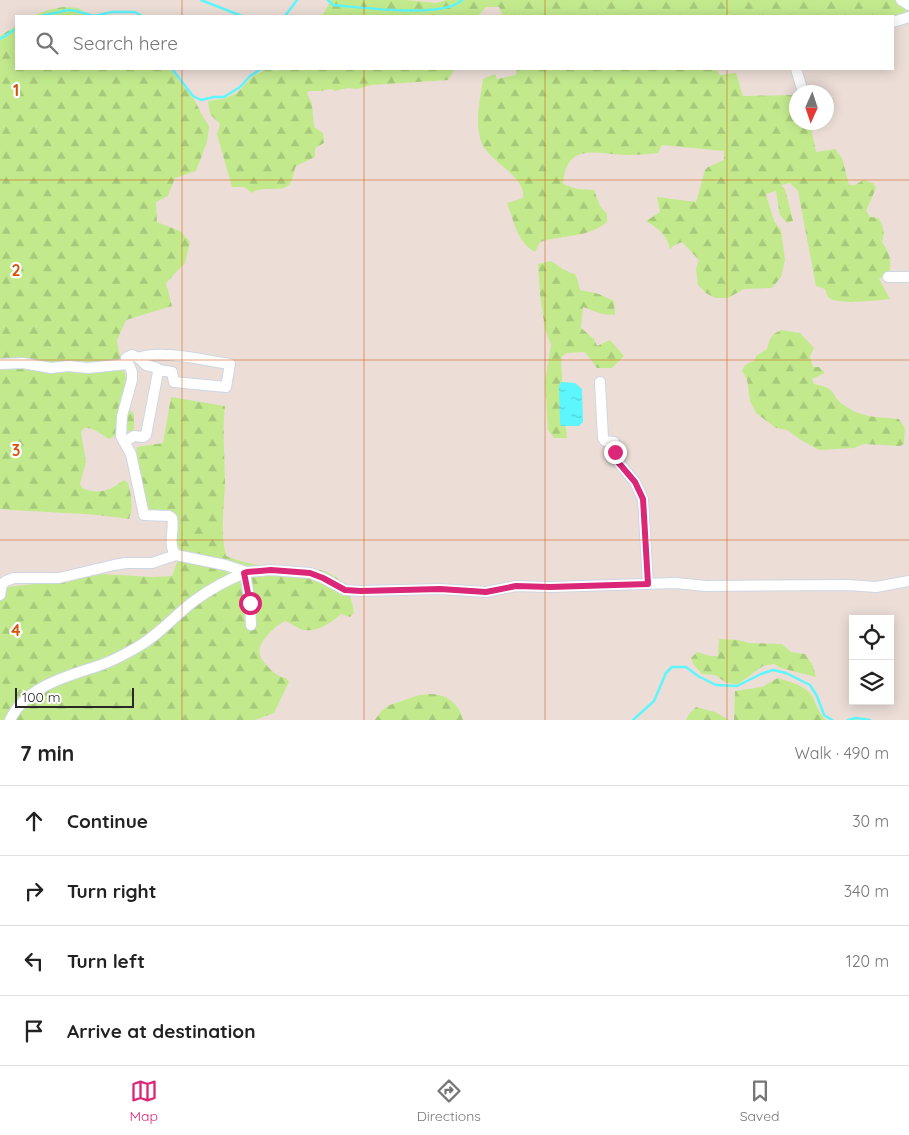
<!DOCTYPE html>
<html lang="en">
<head>
<meta charset="utf-8">
<style>
	:root { --surface:#fff; --page:#f6f6f6; --text:#222; --muted:#767676; --line:#e0e0e0; --accent:#db2777 }
	body { margin:0; font-family:Quicksand,sans-serif; background:var(--page); color:var(--text) }
	.controls { position:absolute; right:15px; bottom:15px; display:grid; overflow:hidden; border-radius:0px; box-shadow:0 2px 12px #0003 }
	.controls button { width:45px; height:45px; display:grid; place-items:center; padding:0; border:0; border-bottom:1px solid var(--line); background:var(--surface); color:var(--text); font:25px sans-serif }
	.compass { position:absolute; left:789px; top:85px; width:45px; height:45px; border-radius:50%; background:var(--surface); box-shadow:0 2px 12px #0003; rotate:183deg }
	.scale { position:absolute; left:15px; bottom:12px; width:119px; box-sizing:border-box; padding-left:5px; border:2px solid #282828; border-top:0; font-size:14px; line-height:18px; white-space:nowrap; color:#282828; -webkit-text-stroke:4px #fff; paint-order:stroke }
	.stop { position:absolute; width:15px; height:15px; margin:-11px; border:4px solid #db2777; border-radius:50%; background:#fff }
	.stop.end { background:#db2777; border-color:#fff; box-shadow:0 1px 5px #0008 }
	.list { margin:0; padding:0; list-style:none }
	h2 { display:flex; justify-content:space-between; align-items:center; height:65px; margin:0; padding:0 20px; font-size:21px }
	h2 small { font-size:16px; font-weight:400; color:var(--muted) }
	.list li { display:grid; grid-template-columns:32px 1fr auto; gap:15px; align-items:center; box-sizing:border-box; height:70px; padding:0 20px; border-top:1px solid var(--line) }
	.list b { display:block; font-size:19px; white-space:nowrap }
	.list em { font-size:16px; font-style:normal; color:var(--muted) }
	.icon { flex:none; width:28px; height:28px; fill:none; stroke:currentColor; stroke-width:2; stroke-linecap:round; stroke-linejoin:round }
	.map { position:relative; flex:none; width:909px; height:720px; overflow:hidden }
	.search { position:absolute; background:var(--surface); box-shadow:0 2px 12px #0003; left:15px; right:15px; top:15px; height:55px; display:flex; align-items:center; gap:12px; box-sizing:border-box; padding:0 18px; border-radius:0px; color:var(--muted); font-size:19px }
	.sheet { height:345px; background:var(--surface) }
	nav { display:flex; justify-content:space-around; align-items:center; box-sizing:border-box; height:70px; border-top:1px solid var(--line); background:var(--surface); font-size:14px; color:var(--muted) }
	nav a { display:grid; justify-items:center; gap:2px }
	nav .on { color:var(--accent) }
	.map>svg:first-child { display:block }
	.forest { fill:url(#forest-firs) }
	.water { fill:url(#water-ripples) }
	.lines { fill:none; stroke-linecap:round; stroke-linejoin:round }
	.stream { stroke:#5df6fc; stroke-width:2.5 }
	.minor-casing { stroke:#cdd6e3; stroke-width:12 }
	.minor { stroke:#fff; stroke-width:10 }
	.route { stroke:#db2777; stroke-width:6 }
	.grid { fill:none; stroke:#d5540f; stroke-width:1; stroke-opacity:0.55 }
	.grid-label { font-size:16px; text-anchor:middle; font-weight:bold; fill:#d5540f; stroke:#fff; stroke-width:4.5; stroke-linejoin:round; paint-order:stroke }
</style>
</head>
<body>
<div class="map">
<svg width="909" height="720" viewBox="0 0 909 720">
	<defs>
		<pattern id="forest-firs" width="22" height="20" patternUnits="userSpaceOnUse" patternTransform="scale(1.25)"><rect width="22" height="20" fill="#c2ea8d"/><path d="M5 1l3.5 6h-7zM16 11l3.5 6h-7z" fill="#a7c97a"/></pattern>
		<pattern id="water-ripples" width="26" height="14" patternUnits="userSpaceOnUse" patternTransform="scale(1.25)"><rect width="26" height="14" fill="#5df6fc"/><path d="M2 4q2-2 4 0t4 0M15 11q2-2 4 0t4 0" fill="none" stroke="#51d3d8"/></pattern>
	</defs>
	<rect width="100%" height="100%" fill="#ecded7"/>
	<!-- forest -->
	<g class="forest">
		<polygon points="331,0 406,0 437,3 446,0 909,0 909,15 893,20 893,16 503,16 499,7 486,7 478,16 322,16"/>
		<polygon points="63,7 78,8 90,16 33,16 48,10"/>
		<path d="M16,26V69H170L195,101L203,117L209,126L207,142L196,171L175,178L168,196L156,202L157,222L180,231L190,242L185,263L166,283L172,306L126,320L117,340L119,352L126,378L121,403L134,414V428L131,432L125,430L109,439C101,434 93,427 84,428L81,432L86,462L80,484L82,488C98,495 110,491 124,480L128,483C131,495 134,507 129,519C86,512 43,513 0,509V36Z"/>
		<path d="M267,69L277,71L283,69H454V70L448,80L371,85L357,89L348,88L335,91L331,89L320,91H309L307,93L312,104L314,127L323,133L324,143L315,148V157L296,166C294,170 293,178 291,182C284,195 262,184 252,193L244,187H232L217,134L220,124L210,114L208,101L223,99L237,93L253,76Z"/>
		<path d="M517,69H716L720,75L736,73L743,96L796,95V122L810,123L816,152L835,149L842,158L849,185H855L863,180L873,183L876,188L866,211L870,217L878,218C884,227 885,232 882,242C890,253 892,261 889,274L879,279L890,299C878,300 836,306 828,297C827,294 826,291 825,289L816,286L798,191L790,183L781,185L785,189L793,221L787,223L780,215L776,191L766,194L774,221L781,230L785,260L781,277L772,288L744,289L728,298H715L706,293L698,285L696,269L699,260L682,242L673,246L670,250C668,236 658,228 646,221L660,212L657,197L696,202L705,170L708,167L724,160V151L662,145L658,153C648,154 638,155 627,155C597,154 566,141 563,184L577,189L594,190L600,206L607,214V222C586,239 564,234 540,242L535,252C517,242 514,221 507,203L523,198C526,176 490,162 482,144C474,124 480,100 483,79L495,74L497,79L516,75Z"/>
		<path d="M551,261C559,266 565,272 575,274L577,278L580,290L599,294L614,301L615,315L602,314L583,307L581,328L594,339L597,346L610,340L624,356L612,368H597L585,352L567,353L562,356C560,365 563,372 562,382L560,383L561,426L566,427L567,438H554L548,430L545,381L551,345L545,329L540,294L538,264Z"/>
		<path d="M782,330L800,333L814,348L810,356L813,367H819L825,373L812,379L814,384C839,388 830,397 845,406C863,418 878,417 899,419L905,428L904,444L900,446L864,444L854,448L819,450L801,440L787,430L776,428L756,413L750,401L747,379L742,371C744,364 748,363 754,361L756,356L767,349C770,338 771,334 782,330Z"/>
		<path d="M171,397L225,406C222,432 225,457 225,483C224,507 220,533 226,556C237,560 248,564 260,565C300,569 348,558 354,613L350,617L341,614C331,623 318,632 304,630C298,629 291,623 285,621C276,625 256,643 260,655C261,660 266,664 269,668C274,673 279,677 286,678L289,682L274,713L255,720H0V588L76,579L102,574L153,577L172,576L181,551L177,543V519L150,513L142,487L136,452L137,447L163,443Z"/>
		<polygon points="719,639 738,640 749,643 782,644 791,652 805,654 813,666 816,677 781,668 774,664 763,666 738,684 727,683 715,675 702,674 694,665 691,658 697,652 710,656 718,656"/>
		<path d="M778,678C790,682 805,685 812,696C817,705 818,713 826,720H734L735,691L762,687Z"/>
		<path d="M432,694C448,695 459,704 463,720H375L382,710L390,705L419,695Z"/>
		<polygon points="696,707 715,712 729,720 686,720 689,714"/>
	</g>
	<!-- water -->
	<polygon class="water" points="562,382 575,383 582,389 583,422 579,426 561,426 560,423 559,388 560,383"/>
	<g class="lines">
		<!-- stream -->
		<g class="stream">
			<polyline points="201,0 242,16"/>
			<path d="M328,0L333,5C359,7 444,19 462,0"/>
			<polyline points="41,16 68,10 76,11 94,16 112,12 135,12 142,16"/>
			<polyline points="285,16 297,0"/>
			<polyline points="0,39 16,29"/>
			<polyline points="172,69 193,96 201,100 214,97 224,97 240,87 250,76 261,69"/>
			<polyline points="633,720 654,701 666,673 672,667 686,667 698,676 716,685 737,686 761,674 773,670 786,673 810,685 817,696 824,715 832,720"/>
			<polyline points="848,720 856,718 870,720"/>
		</g>
		<defs>
			<g id="minor">
				<polyline points="901,0 909,5"/>
				<polyline points="893,22 909,17"/>
				<polyline points="796,69 803,92"/>
				<polyline points="888,277 909,277"/>
				<path d="M139,358C158,349 208,361 230,364L226,387L174,382L172,372L158,370"/>
				<polyline points="0,364 23,363 51,368 69,366 88,368 127,364"/>
				<polyline points="600,382 603,438 605,441 614,442 618,462 635,482 643,499 648,584"/>
				<path d="M124,442L134,436L143,437L146,435L158,372L157,368L146,365L139,358L132,355L126,358L132,372V380L122,416L121,436L131,454L144,515L169,516L172,518C175,530 167,545 176,555"/>
				<polyline points="245,573 250,603 251,625"/>
				<polyline points="0,595 2,584 6,581 14,578 59,578 114,565 126,563 152,563 176,555 225,565 247,572 271,570 310,573 323,578 345,590 361,591 440,589 486,592 516,586 550,587 675,583 706,586 848,585 876,587 909,581"/>
				<path d="M10,720C25,688 64,677 95,667C108,663 122,656 134,649C157,637 173,617 194,601C209,590 229,579 247,572"/>
			</g>
		</defs>
		<!-- minor casing -->
		<use href="#minor" class="minor-casing"/>
		<!-- minor -->
		<use href="#minor" class="minor"/>
	</g>
	<g class="lines">
		<!-- route -->
		<polyline class="route" points="250,603 244,573 247,572 271,570 310,573 323,578 345,590 361,591 440,589 486,592 516,586 550,587 648,584 643,499 635,482 618,462 615,452"/>
	</g>
	<!-- grid -->
	<path class="grid" d="M182,0V16M364,0V16M545,0V16M727,0V16M182,69V720M364,69V720M545,69V720M727,69V720M0,180H909M0,360H909M0,540H909"/>
	<g class="grid-label">
		<text x="16" y="96">1</text>
		<text x="16" y="276">2</text>
		<text x="16" y="456">3</text>
		<text x="16" y="636">4</text>
	</g>
</svg>
<div class="controls">
<button><svg class="icon" aria-label="locate" viewBox="0 0 24 24"><circle cx="12" cy="12" r="6"/><path d="M12 2v4M12 18v4M2 12h4M18 12h4"/></svg></button>
<button><svg class="icon" aria-label="layers" viewBox="0 0 24 24"><path d="M12 4l9 5-9 5-9-5zM3 14l9 5 9-5"/></svg></button>
</div>
<svg class="compass" viewBox="-18 -18 36 36"><path d="M0-13l5 13h-10z" fill="#e53935"/><path d="M0 13l5-13h-10z" fill="#767676"/></svg>
<div class="scale">100 m</div>
<div class="stop" style="left:250px;top:603px"></div>
<div class="stop end" style="left:615px;top:452px"></div>
<div class="search"><svg class="icon" aria-label="search" viewBox="0 0 24 24"><circle cx="10" cy="10" r="6"/><path d="M15 15l6 6"/></svg>Search here</div>
</div>
<section class="sheet">
<h2>7 min<small>Walk · 490 m</small></h2>
<ul class="list">
<li><svg class="icon" aria-label="ahead" viewBox="0 0 24 24"><path d="M12 20V5M6 11l6-6 6 6"/></svg><div><b>Continue</b></div><em>30 m</em></li>
<li><svg class="icon" aria-label="right" viewBox="0 0 24 24"><path d="M7 20v-9h11M14 6l5 5-5 5"/></svg><div><b>Turn right</b></div><em>340 m</em></li>
<li><svg class="icon" aria-label="left" viewBox="0 0 24 24"><path d="M17 20v-9H6M10 6l-5 5 5 5"/></svg><div><b>Turn left</b></div><em>120 m</em></li>
<li><svg class="icon" aria-label="arrive" viewBox="0 0 24 24"><path d="M6 21V4h12l-3 4 3 4H6"/></svg><div><b>Arrive at destination</b></div></li>
</ul>
</section>
<nav>
<a class="on"><svg class="icon" aria-label="map" viewBox="0 0 24 24"><path d="M3 6l6-2 6 2 6-2v14l-6 2-6-2-6 2zM9 4v14M15 6v14"/></svg>Map</a>
<a><svg class="icon" aria-label="directions" viewBox="0 0 24 24"><path d="M12 3l9 9-9 9-9-9zM9 14v-3h6M13 9l2 2-2 2"/></svg>Directions</a>
<a><svg class="icon" aria-label="saved" viewBox="0 0 24 24"><path d="M7 4h10v16l-5-4-5 4z"/></svg>Saved</a>
</nav>
</body>
</html>
